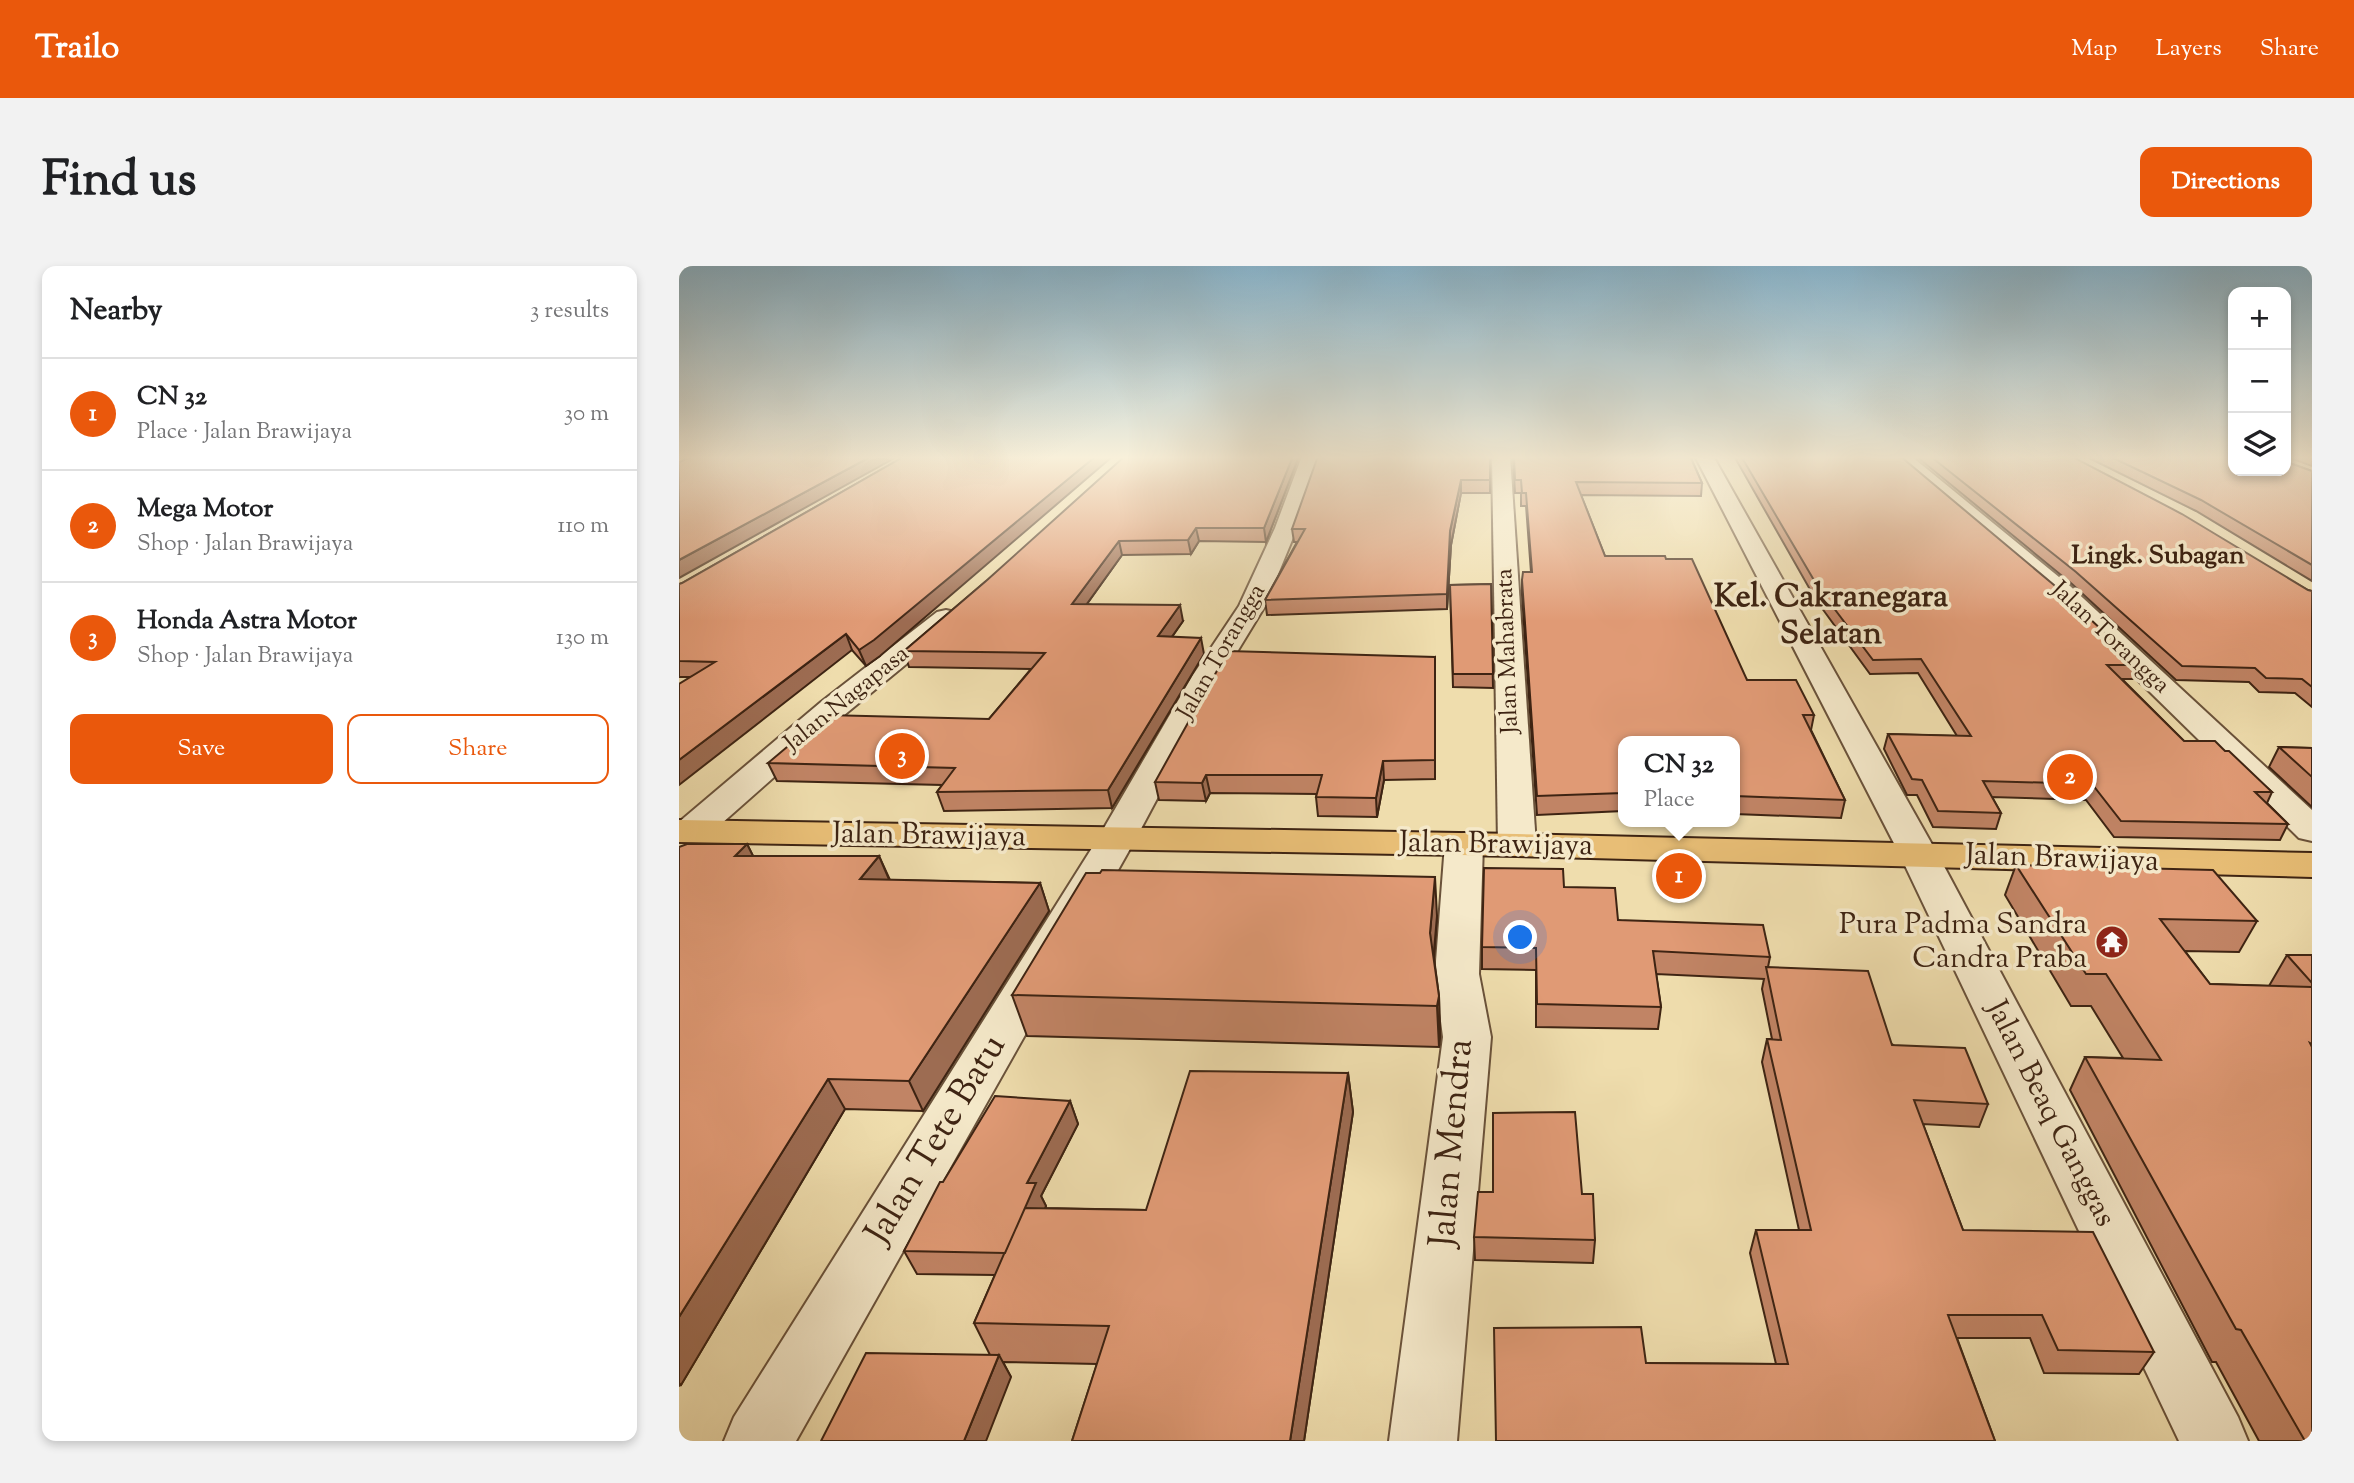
<!DOCTYPE html>
<html lang="en">
<head>
<meta charset="utf-8">
<style>
	:root { --surface:#fff; --page:#f2f2f2; --text:#202124; --muted:#757577; --line:#e0e0e0; --accent:#ea580c }
	body { margin:0; font-family:"Sorts Mill Goudy",serif; background:var(--page); color:var(--text) }
	.controls { position:absolute; right:21px; top:21px; display:grid; overflow:hidden; border-radius:14px; box-shadow:0 4px 10px #0003 }
	.controls button { width:63px; height:63px; display:grid; place-items:center; padding:0; border:0; border-bottom:2px solid var(--line); background:var(--surface); color:var(--text); font:35px sans-serif }
	.you { position:absolute; left:842px; top:672px; width:24px; height:24px; margin:-18px; border:5px solid #fff; border-radius:50%; background:#1a73e8; box-shadow:0 0 0 10px #1a73e833 }
	.badge { display:grid; place-items:center; width:46px; height:46px; border-radius:50%; background:var(--accent); color:#fff; font-size:23px; font-weight:700 }
	.pin { position:absolute; translate:-50% -50%; border:4px solid #fff; box-shadow:0 2px 7px #0006 }
	.popup { position:absolute; left:939px; top:470px; width:122px; height:91px; box-sizing:border-box; display:grid; place-content:center; border-radius:14px; background:var(--surface); filter:drop-shadow(0 2px 5px #0005); font-size:23px; white-space:nowrap; color:var(--muted) }
	.popup b { font-size:26px; color:var(--text) }
	.popup::after { content:''; position:absolute; left:50%; top:100%; margin-left:-14px; border:14px solid transparent; border-top-color:var(--surface) }
	.list { margin:0; padding:0; list-style:none }
	h2 { display:flex; justify-content:space-between; align-items:center; height:91px; margin:0; padding:0 28px; font-size:30px }
	h2 small { font-size:23px; font-weight:400; color:var(--muted) }
	.list li { display:grid; grid-template-columns:46px 1fr auto; gap:21px; align-items:center; box-sizing:border-box; height:112px; padding:0 28px; border-top:2px solid var(--line) }
	.list b { display:block; font-size:26px; white-space:nowrap }
	.list p { margin:0; font-size:23px; white-space:nowrap; color:var(--muted) }
	.list em { font-size:23px; font-style:normal; color:var(--muted) }
	.actions { display:flex; gap:14px; padding:21px 28px }
	.actions a { flex:1; padding:16px 0; border:2px solid var(--accent); border-radius:14px; text-align:center; font-size:24px; color:var(--accent) }
	.actions .main { background:var(--accent); color:#fff }
	.icon { flex:none; width:38px; height:38px; fill:none; stroke:currentColor; stroke-width:2; stroke-linecap:round; stroke-linejoin:round }
	.map { position:relative; flex:none; width:1633px; height:1175px; overflow:hidden; border-radius:14px }
	header { display:flex; align-items:center; gap:42px; box-sizing:border-box; height:98px; padding:0 35px; background:var(--accent); color:#fff }
	header strong { font-size:33px }
	nav { display:flex; gap:38px; margin-inline-start:auto; font-size:24px }
	.intro { display:flex; align-items:center; justify-content:space-between; box-sizing:border-box; height:168px; padding:0 42px }
	h1 { margin:0; font-size:49px }
	.button { padding:18px 32px; border-radius:14px; background:var(--accent); color:#fff; font-size:24px; font-weight:700 }
	main { display:flex; gap:42px; padding:0 42px }
	aside { flex:1; background:var(--surface); border-radius:14px; box-shadow:0 4px 10px #0003 }
	.map>svg:first-child { display:block }
	.lines { fill:none; stroke-linecap:round; stroke-linejoin:round }
	.street-casing { stroke:#6a523a; stroke-width:4 }
	.primary-casing { stroke:#3e2413; stroke-width:4 }
	.street { fill:#f5e9ca; fill-rule:evenodd }
	.primary { fill:#e8be76; fill-rule:evenodd }
	.wall { fill:#c18465; stroke:#3e2413; stroke-width:2 }
	.shaded-wall { fill:#9d6c52; stroke:#3e2413; stroke-width:2 }
	.building { fill:#e09a75; stroke:#3e2413; stroke-width:2 }
	.labels { text-anchor:middle; dominant-baseline:central; stroke-width:7; stroke-linejoin:round; paint-order:stroke }
	.far-street-label { font-size:24px; fill:#3e2413; stroke:#f5e9ca }
	.far-neighbourhood-label { font-size:26px; font-weight:bold; fill:#3e2413; stroke:#f5e9ca }
	.street-label { font-size:30px; fill:#3e2413; stroke:#f5e9ca }
	.poi-label { font-size:30px; fill:#3e2413; stroke:#f5e9ca; text-anchor:end }
	.far-district-label { font-size:32px; font-weight:bold; fill:#3e2413; stroke:#f5e9ca }
	.near-street-label { font-size:37px; fill:#3e2413; stroke:#f5e9ca }
</style>
</head>
<body>
<header>
<strong>Trailo</strong>
<nav><a>Map</a><a>Layers</a><a>Share</a></nav>
</header>
<div class="intro"><h1>Find us</h1><a class="button">Directions</a></div>
<main>
<aside>
<h2>Nearby<small>3 results</small></h2>
<ul class="list">
<li><span class="badge">1</span><div><b>CN 32</b><p>Place · Jalan Brawijaya</p></div><em>30 m</em></li>
<li><span class="badge">2</span><div><b>Mega Motor</b><p>Shop · Jalan Brawijaya</p></div><em>110 m</em></li>
<li><span class="badge">3</span><div><b>Honda Astra Motor</b><p>Shop · Jalan Brawijaya</p></div><em>130 m</em></li>
</ul>
<div class="actions"><a class="main">Save</a><a>Share</a></div>
</aside>
<div class="map">
<svg width="1633" height="1175" viewBox="0 0 1633 1175">
	<rect width="100%" height="100%" fill="#efddad"/>
	<filter id="stains"><feTurbulence type="fractalNoise" baseFrequency=".00286" numOctaves="4"/><feColorMatrix values="0 0 0 0 .2 0 0 0 0 .09 0 0 0 0 .02 0 0 0 .5 -.17"/></filter>
	<radialGradient id="worn" r=".72"><stop offset=".6" stop-color="#630" stop-opacity="0"/><stop offset="1" stop-color="#630" stop-opacity=".3"/></radialGradient>
	<g class="lines">
		<defs>
			<g id="street">
				<polygon points="623,190 641,190 618,262 586,340 544,409 456,574 117,1175 45,1175 55,1151 418,574 514,409 560,340 596,262"/>
				<polygon points="813,190 831,190 857,579 851,587 838,590 825,587 819,579"/>
				<polygon points="1016,190 1034,190 1259,589 1559,1151 1569,1175 1500,1175 1221,589"/>
				<polygon points="1211,190 1232,190 1391,320 1633,544 1633,575 1620,572 1373,330"/>
				<polygon points="267,344 276,346 280,352 276,358 164,450 25,573 12,576 0,573 0,556 142,436 258,346"/>
				<polygon points="785,567 798,570 804,578 800,708 812,771 778,1175 710,1175 764,771 756,708 766,578 772,570"/>
			</g>
			<polygon id="primary" points="0,554 838,568 1633,587 1633,611 838,590 0,576"/>
		</defs>
		<!-- street casing -->
		<use href="#street" class="street-casing"/>
		<!-- primary casing -->
		<use href="#primary" class="primary-casing"/>
		<!-- street -->
		<use href="#street" class="street"/>
		<!-- primary -->
		<use href="#primary" class="primary"/>
	</g>
	<!-- wall -->
	<g class="wall">
		<polygon points="226,190 201,390 187,400 173,384 11,411 0,411 0,318 3,317"/>
		<polygon points="620,190 587,276 520,275 512,288 443,289 408,338 504,355 493,371 525,388 433,542 265,545 258,526 263,519 98,515 89,497 310,453 352,403 230,401 225,385 307,315"/>
		<polygon points="811,190 811,227 782,227 772,279 768,343 588,349 586,334 618,276 615,276 613,263"/>
		<polygon points="834,190 1011,190 1023,217 1022,230 902,229 926,290 987,293 1068,414 1135,449 1132,464 1166,534 1162,552 1056,548 1056,475 944,475 944,545 858,549 843,329 843,314 852,306 847,240 842,240 842,227 836,227"/>
		<polygon points="1055,190 1221,190 1460,399 1454,413 1443,413 1505,475 1546,485 1593,526 1588,537 1609,558 1601,574 1435,571 1407,534 1313,531 1322,547 1317,563 1254,561 1238,529 1228,529 1205,483 1209,468 1278,470 1239,407 1191,408 1137,334"/>
		<polygon points="1237,190 1392,190 1629,324 1633,325 1633,441 1616,427 1580,426 1570,416 1497,414 1393,318"/>
		<polygon points="1406,190 1633,190 1633,200 1609,191 1608,196 1633,205 1633,315 1517,245"/>
		<polygon points="812,318 814,422 774,421 771,319"/>
		<polygon points="756,391 756,513 705,514 698,551 639,550 637,531 638,528 531,527 527,535 480,534 476,516"/>
		<polygon points="1600,481 1633,482 1633,541 1590,501"/>
		<polygon points="68,578 74,590 200,590 211,614 361,617 370,645 244,845 166,843 2,1119 0,1120 0,581"/>
		<polygon points="1337,599 1578,655 1560,686 1506,685 1531,718 1590,720 1608,689 1633,689 1633,1175 1580,1175 1537,1096 1533,1096 1391,824 1406,791 1444,792 1412,740 1392,740 1326,629"/>
		<polygon points="885,621 939,654 1091,691 1089,701 1309,838 1300,861 1244,858 1284,964 1475,1086 1460,1108 1365,1107 1351,1072 1278,1072 1316,1175 967,1097 1097,1098 1071,987 1077,964 1120,964 1083,796 1088,773 1093,773 1083,723 1085,713 977,708 982,741 979,763 857,761 857,704 803,703 803,681"/>
		<polygon points="758,650 755,692 760,730 761,771 760,781 348,770 333,729"/>
		<polygon points="669,807 674,846 625,1175 393,1175 418,1098 324,1096 332,1111 311,1089 295,1057 316,1009 238,1008 225,985 264,916 391,835 399,858 362,930 367,940 366,942 467,944"/>
		<polygon points="903,928 916,974 914,997 796,994 795,971"/>
	</g>
	<!-- shaded-wall -->
	<g class="shaded-wall">
		<polygon points="193,190 219,190 0,312 0,294"/>
		<polygon points="417,190 434,190 201,390 187,400 180,384"/>
		<polygon points="614,190 620,190 587,276 585,262"/>
		<polygon points="782,214 782,227 772,279 768,343 768,328 771,265"/>
		<polygon points="517,262 520,275 512,288 509,274"/>
		<polygon points="440,275 443,289 397,353 393,338"/>
		<polygon points="501,339 504,355 482,386 479,370"/>
		<polygon points="167,368 173,384 0,519 0,494"/>
		<polygon points="522,372 525,388 433,542 429,524"/>
		<polygon points="704,495 705,514 698,551 697,532"/>
		<polygon points="527,509 531,527 527,535 523,517"/>
		<polygon points="68,578 82,606 56,590"/>
		<polygon points="200,590 212,618 181,613"/>
		<polygon points="756,611 758,650 753,708 751,667"/>
		<polygon points="361,617 370,645 244,845 230,815"/>
		<polygon points="760,730 761,771 760,781 758,740"/>
		<polygon points="669,807 674,846 625,1175 611,1175"/>
		<polygon points="149,813 166,843 2,1119 0,1117 0,1051"/>
		<polygon points="391,835 399,858 362,930 367,940 338,1010 348,917"/>
		<polygon points="320,1089 332,1111 307,1175 285,1175"/>
	</g>
	<!-- building -->
	<g class="building">
		<polygon points="15,190 193,190 0,294 0,196"/>
		<polygon points="226,190 417,190 195,374 180,384 167,368 0,494 0,418 36,396 0,395 0,318 3,317"/>
		<polygon points="446,190 614,190 585,262 517,262 509,274 440,275 393,338 501,339 479,370 522,372 429,524 258,526 276,502 89,497 146,449 310,453 366,387 225,385 307,315"/>
		<polygon points="639,190 811,190 811,214 782,214 771,265 768,328 586,334 626,263 613,263"/>
		<polygon points="835,190 1011,190 1023,217 897,216 926,290 986,290 987,293 1013,293 1068,414 1117,414 1135,449 1124,449 1166,534 1056,530 1056,475 944,475 944,527 858,530 843,314 844,306 853,306 847,227 843,227 842,214 836,214"/>
		<polygon points="1062,190 1221,190 1375,319 1460,399 1428,399 1505,475 1536,475 1546,485 1550,485 1593,526 1576,526 1609,558 1442,555 1413,518 1304,515 1322,547 1259,545 1243,514 1233,513 1209,468 1292,470 1242,393 1194,394 1139,321"/>
		<polygon points="1251,190 1392,190 1503,248 1629,324 1633,325 1633,421 1623,413 1587,412 1576,402 1503,400 1397,306"/>
		<polygon points="1430,190 1554,190 1554,205 1607,205 1607,190 1609,190 1608,196 1633,205 1633,299 1522,234"/>
		<polygon points="812,318 814,408 774,408 771,319"/>
		<polygon points="549,385 756,391 756,494 704,495 697,532 637,531 643,509 527,509 523,517 476,516"/>
		<polygon points="1600,481 1633,482 1633,511"/>
		<polygon points="8,578 68,578 56,590 200,590 181,613 361,617 230,815 149,813 0,1051 0,581"/>
		<polygon points="1337,599 1534,604 1578,655 1481,653 1531,718 1633,721 1633,778 1631,777 1633,781 1633,1175 1626,1175 1562,1064 1557,1063 1406,791 1482,794 1427,708 1407,708"/>
		<polygon points="805,602 884,603 885,621 936,622 939,654 1084,659 1091,691 974,685 982,741 858,738 857,682 803,681"/>
		<polygon points="423,604 756,611 751,667 760,730 758,740 333,729 407,607 421,607"/>
		<polygon points="1608,689 1633,689 1633,717"/>
		<polygon points="1087,701 1189,705 1213,779 1286,782 1309,838 1235,834 1284,964 1414,966 1475,1086 1379,1084 1363,1049 1269,1049 1316,1175 817,1175 815,1062 962,1061 967,1097 1109,1098 1077,964 1132,964 1088,773 1102,774"/>
		<polygon points="511,805 669,807 611,1175 393,1175 430,1060 295,1057 345,942 467,944"/>
		<polygon points="316,830 391,835 348,917 357,917 326,987 225,985 261,916 264,916"/>
		<polygon points="896,846 903,928 914,928 916,974 795,971 799,926 814,926 814,847"/>
		<polygon points="187,1087 320,1089 285,1175 142,1175"/>
	</g>
	<!-- sky -->
	<linearGradient id="sky" x2="0" y2="1"><stop stop-color="#89b7d0"/><stop offset="0.54" stop-color="#f8f0da"/><stop offset="1" stop-color="#f8f0da" stop-opacity="0"/></linearGradient>
	<rect width="1633" height="355" fill="url(#sky)"/>
	<!-- icons -->
	<defs>
		<symbol id="temple-disc" viewBox="-11 -11 22 22"><circle r="9.5" fill="#8f2418" stroke="#f5e9ca"/><path d="M0-6L5-2H3V0L6.5 2.5H4V6H1.5V3h-3V6H-4V2.5H-6.5L-3 0V-2H-5Z" fill="#fff"/></symbol>
	</defs>
	<g fill-rule="evenodd">
		<use href="#temple-disc" x="1414" y="657" width="38" height="38"/>
	</g>
	<g class="labels">
		<!-- far-street labels -->
		<g class="far-street-label">
			<text transform="translate(1431 372) rotate(43)">Jalan Torangga</text>
			<text transform="translate(829 385) rotate(-92)">Jalan Mahabrata</text>
			<text transform="translate(543 386) rotate(-60)">Jalan Torangga</text>
			<text transform="translate(168 433) rotate(-39)">Jalan Nagapasa</text>
		</g>
		<!-- far-neighbourhood labels -->
		<g class="far-neighbourhood-label">
			<text x="1479" y="290">Lingk. Subagan</text>
		</g>
		<!-- street labels -->
		<g class="street-label">
			<text transform="translate(250 570) rotate(1)">Jalan Brawijaya</text>
			<text transform="translate(817 579) rotate(1)">Jalan Brawijaya</text>
			<text transform="translate(1383 593) rotate(2)">Jalan Brawijaya</text>
			<text transform="translate(1371 848) rotate(63)">Jalan Beaq Ganggas</text>
		</g>
		<!-- poi labels -->
		<g class="poi-label">
			<text x="1408" y="659">Pura Padma Sandra<tspan x="1408" dy="34">Candra Praba</tspan></text>
		</g>
		<!-- far-district labels -->
		<g class="far-district-label">
			<text x="1152" y="332">Kel. Cakranegara<tspan x="1152" dy="37">Selatan</tspan></text>
		</g>
		<!-- near-street labels -->
		<g class="near-street-label">
			<text transform="translate(258 874) rotate(-59)">Jalan Tete Batu</text>
			<text transform="translate(774 877) rotate(-85)">Jalan Mendra</text>
		</g>
	</g>
	<rect width="100%" height="100%" filter="url(#stains)"/>
	<rect width="100%" height="100%" fill="url(#worn)"/>
</svg>
<div class="controls">
<button>+</button>
<button>−</button>
<button><svg class="icon" aria-label="layers" viewBox="0 0 24 24"><path d="M12 4l9 5-9 5-9-5zM3 14l9 5 9-5"/></svg></button>
</div>
<div class="you"></div>
<div class="pin badge" style="left:1000px;top:610px">1</div>
<div class="popup"><b>CN 32</b>Place</div>
<div class="pin badge" style="left:1391px;top:511px">2</div>
<div class="pin badge" style="left:223px;top:490px">3</div>
</div>
</main>
</body>
</html>
